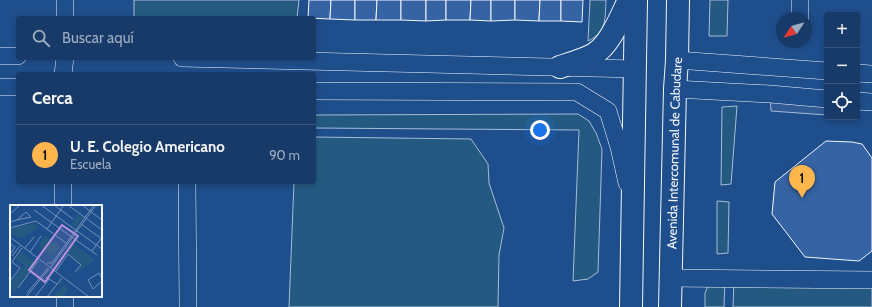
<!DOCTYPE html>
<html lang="es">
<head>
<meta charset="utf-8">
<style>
	:root { --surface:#173a69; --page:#244571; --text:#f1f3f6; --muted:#9eadc0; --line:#36547d; --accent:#ffb74d }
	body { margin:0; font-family:Cabin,sans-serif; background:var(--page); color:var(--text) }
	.controls { position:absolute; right:12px; top:12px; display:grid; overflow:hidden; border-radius:4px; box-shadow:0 2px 6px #0003 }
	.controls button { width:36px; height:36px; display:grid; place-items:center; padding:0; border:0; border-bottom:1px solid var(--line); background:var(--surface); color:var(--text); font:20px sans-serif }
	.compass { position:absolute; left:776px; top:12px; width:36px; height:36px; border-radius:50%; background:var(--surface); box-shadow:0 2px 6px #0003; rotate:234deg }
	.you { position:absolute; left:540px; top:130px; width:14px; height:14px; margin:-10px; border:3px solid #fff; border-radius:50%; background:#1a73e8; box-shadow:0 0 0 6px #1a73e833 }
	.badge { display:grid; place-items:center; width:26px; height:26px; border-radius:50%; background:var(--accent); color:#111; font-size:13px; font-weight:700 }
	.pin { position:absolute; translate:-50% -33px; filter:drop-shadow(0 1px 2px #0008) }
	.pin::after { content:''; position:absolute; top:21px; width:14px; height:12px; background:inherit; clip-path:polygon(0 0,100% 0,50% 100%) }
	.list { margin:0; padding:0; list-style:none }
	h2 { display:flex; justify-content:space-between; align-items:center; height:52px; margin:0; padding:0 16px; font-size:17px }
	h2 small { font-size:13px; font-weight:400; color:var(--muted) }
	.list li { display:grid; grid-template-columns:26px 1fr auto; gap:12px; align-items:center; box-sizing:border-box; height:60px; padding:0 16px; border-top:1px solid var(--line) }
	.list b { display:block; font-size:15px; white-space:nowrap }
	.list p { margin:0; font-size:13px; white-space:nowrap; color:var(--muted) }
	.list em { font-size:13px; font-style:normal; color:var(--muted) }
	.icon { flex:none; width:22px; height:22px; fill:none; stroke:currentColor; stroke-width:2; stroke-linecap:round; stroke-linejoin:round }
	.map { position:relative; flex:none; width:872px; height:307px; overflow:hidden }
	.search { position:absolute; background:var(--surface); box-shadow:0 2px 6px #0003; left:16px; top:16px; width:300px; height:44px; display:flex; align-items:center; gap:10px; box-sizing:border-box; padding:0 14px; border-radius:4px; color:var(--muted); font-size:15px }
	.panel { position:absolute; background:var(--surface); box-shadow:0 2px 6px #0003; left:16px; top:72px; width:300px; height:112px; border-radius:4px }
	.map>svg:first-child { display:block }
	.green { fill:#245a82; stroke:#a8bbd7 }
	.parking { fill:#305b95; stroke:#a8bbd7 }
	.building { fill:#3563a3; stroke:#f2f6ff }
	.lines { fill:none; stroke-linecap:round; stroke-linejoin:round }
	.minor-casing { stroke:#f2f6ff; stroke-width:18 }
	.trunk-casing { stroke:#f2f6ff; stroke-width:24 }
	.minor { stroke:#1f4e8c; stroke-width:17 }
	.trunk { stroke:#1f4e8c; stroke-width:22 }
	.labels { text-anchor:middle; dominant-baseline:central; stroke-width:3; stroke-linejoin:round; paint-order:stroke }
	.street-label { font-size:13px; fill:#f2f6ff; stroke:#1f4e8c }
	.inset-road { fill:none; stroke:#7391ba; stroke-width:1 }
	.view { fill:#b691df; fill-opacity:0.15; stroke:#b691df; stroke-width:2 }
	.inset-edge { fill:none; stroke:#f2f6ff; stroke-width:2 }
</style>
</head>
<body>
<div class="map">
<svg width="872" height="307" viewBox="0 0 872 307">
	<rect width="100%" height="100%" fill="#1f4e8c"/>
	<!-- green -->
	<g class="green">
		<polygon points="134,0 299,0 297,18 134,18"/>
		<path d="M590,0H606C605,18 607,32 588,41Z"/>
		<polygon points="710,0 728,0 727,36 709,36"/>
		<polygon points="737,106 731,184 721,185 722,107"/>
		<polygon points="578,114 589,121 596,133 602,149 598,272 588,279 573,281 579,130 314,128 314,115"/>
		<polygon points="314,137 471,139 488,164 489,183 504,228 499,255 498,307 289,307 294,182 314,182"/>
		<polygon points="717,201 729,202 728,253 717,254"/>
		<polygon points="725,279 724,307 705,307 705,293 708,286"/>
		<polygon points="734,279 872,282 872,307 733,307"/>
	</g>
	<!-- parking -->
	<polygon class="parking" points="770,94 827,99 827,115 771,111"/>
	<!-- building -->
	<g class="building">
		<polygon points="309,0 331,0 330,19 308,18"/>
		<polygon points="331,0 355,0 355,20 330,19"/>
		<polygon points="355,0 377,0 376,20 355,20"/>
		<polygon points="377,0 401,0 401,20 376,20"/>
		<polygon points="401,0 426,0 426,21 401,20"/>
		<polygon points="426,0 446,0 446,20 426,21"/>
		<polygon points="446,0 471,0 470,20 446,20"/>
		<polygon points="471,0 491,0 491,21 470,20"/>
		<polygon points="491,0 515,0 515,20 491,21"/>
		<polygon points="515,0 540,0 539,21 515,20"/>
		<polygon points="540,0 561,0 561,21 539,21"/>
		<polygon points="561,0 583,0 582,22 561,21"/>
		<polygon points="826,141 852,142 862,144 872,158 872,251 859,261 805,257 772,214 775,182"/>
	</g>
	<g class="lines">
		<defs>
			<g id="minor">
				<polyline points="65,0 65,18"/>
				<polyline points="800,18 800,0"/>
				<polyline points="0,56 18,56"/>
				<polyline points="182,58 635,69"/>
				<polyline points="677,60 827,71"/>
				<polyline points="857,73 872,74"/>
				<polyline points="63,74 65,58"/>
				<polyline points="0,87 18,87"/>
				<polyline points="675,89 770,94 827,99"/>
				<polyline points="314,91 577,92 608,111 619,147 627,183"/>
				<polyline points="857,101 872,102"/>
				<polyline points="63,182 63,206"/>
				<polyline points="187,182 188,307"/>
				<polyline points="671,278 872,280"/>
				<polyline points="65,296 65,307"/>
			</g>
			<g id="trunk">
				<path d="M560,67C569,64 586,59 594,54C610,45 621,16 629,0"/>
				<polyline points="631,307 636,0"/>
				<path id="s1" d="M670,307L675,89L677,60L678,0"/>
			</g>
		</defs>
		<!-- minor casing -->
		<use href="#minor" class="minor-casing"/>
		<!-- trunk casing -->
		<use href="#trunk" class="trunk-casing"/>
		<!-- minor -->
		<use href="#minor" class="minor"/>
		<!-- trunk -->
		<use href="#trunk" class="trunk"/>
	</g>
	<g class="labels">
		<!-- street labels -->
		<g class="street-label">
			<text stroke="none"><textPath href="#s1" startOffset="154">Avenida Intercomunal de Cabudare</textPath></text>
		</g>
	</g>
	<!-- overview -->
	<g transform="translate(10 205)">
		<rect width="92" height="92" fill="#1f4e8c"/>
		<path d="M68,9L73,12L65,23L60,20ZM25,18L28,23L11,34L0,28V24ZM35,30L51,42L40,57L32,51L40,56L49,44L41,51L29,43ZM61,37L85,55L65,69L72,61L55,45ZM12,46L27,58L4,88L0,85V78L14,60L5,54ZM51,76L59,83L53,92H43L50,83L49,80L51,82L55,80L49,79Z" fill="#245a82"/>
		<path class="inset-road" d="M31,0L92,44M44,0L63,14M58,0L92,25M72,0L92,15M24,5L87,50M0,9L10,0M0,17L7,15L21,12L16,7L7,15M71,19L92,34M0,23L26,16L56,38M37,24L54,0M0,32L79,92M0,39L5,42L1,48M15,43L24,32M82,46L92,32M20,47L31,31M2,51L10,41M37,58H42L84,0M41,62L86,0M46,66L58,49L71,60L65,67M36,72L47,79M92,73L89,68L78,75L83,84L92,76M0,76L10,63L2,57L12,43M8,83L28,56M17,88L38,63M16,92L39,64M25,92L39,74M37,92L52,73"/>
		<path class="view" d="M52,20L68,31L35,77L19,65Z"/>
		<rect width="92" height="92" class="inset-edge"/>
	</g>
</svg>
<div class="controls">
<button>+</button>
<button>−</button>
<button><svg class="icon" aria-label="locate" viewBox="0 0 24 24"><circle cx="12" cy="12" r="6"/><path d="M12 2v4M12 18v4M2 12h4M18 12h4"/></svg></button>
</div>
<svg class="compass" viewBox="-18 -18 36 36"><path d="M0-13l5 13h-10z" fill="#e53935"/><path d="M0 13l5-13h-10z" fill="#9eadc0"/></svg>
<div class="you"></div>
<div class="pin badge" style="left:802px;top:198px">1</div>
<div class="search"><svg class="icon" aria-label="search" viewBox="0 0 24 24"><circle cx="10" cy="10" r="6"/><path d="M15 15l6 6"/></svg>Buscar aquí</div>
<section class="panel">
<h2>Cerca<small></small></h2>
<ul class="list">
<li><span class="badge">1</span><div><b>U. E. Colegio Americano</b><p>Escuela</p></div><em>90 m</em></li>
</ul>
</section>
</div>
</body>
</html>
